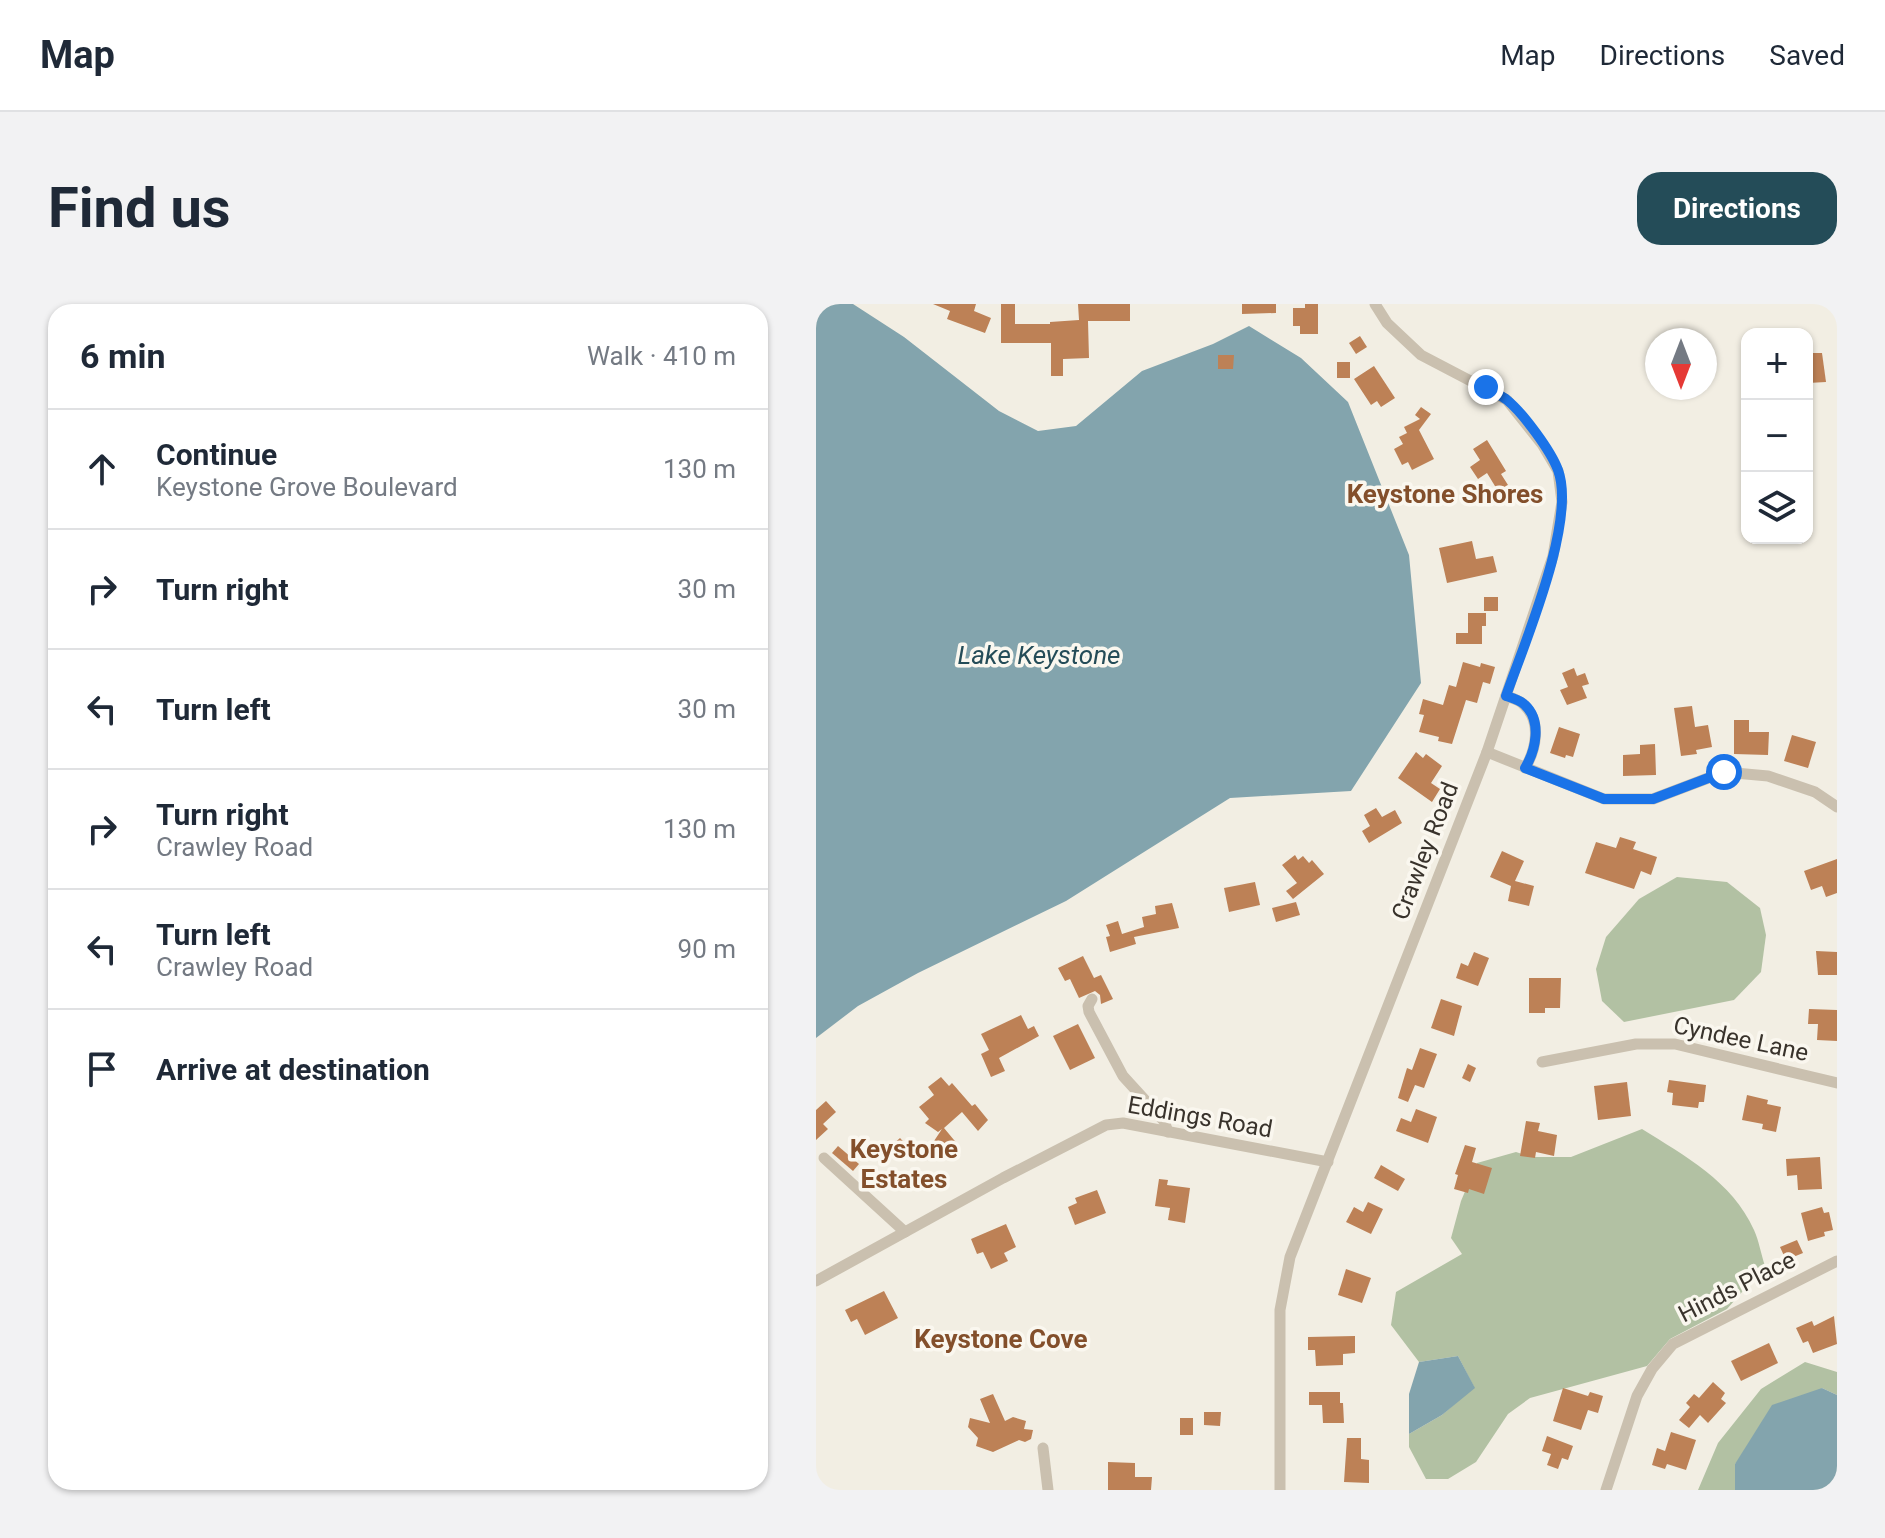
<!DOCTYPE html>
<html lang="en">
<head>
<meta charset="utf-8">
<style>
	:root { --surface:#fff; --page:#f2f2f3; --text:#1f2937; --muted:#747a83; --line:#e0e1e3; --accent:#244c58 }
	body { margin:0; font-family:Roboto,sans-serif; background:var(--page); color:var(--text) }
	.controls { position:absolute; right:24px; top:24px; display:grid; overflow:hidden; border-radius:16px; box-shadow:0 2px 6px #0004 }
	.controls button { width:72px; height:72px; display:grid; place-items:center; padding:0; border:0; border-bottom:2px solid var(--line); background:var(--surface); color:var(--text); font:40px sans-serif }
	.compass { position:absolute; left:829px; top:24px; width:72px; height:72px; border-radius:50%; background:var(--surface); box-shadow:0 2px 6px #0004; rotate:180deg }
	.stop { position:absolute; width:24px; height:24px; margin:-18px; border:6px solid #1a73e8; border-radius:50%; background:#fff }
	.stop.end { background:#1a73e8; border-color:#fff; box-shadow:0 2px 8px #0008 }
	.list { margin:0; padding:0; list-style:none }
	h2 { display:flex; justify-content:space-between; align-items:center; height:104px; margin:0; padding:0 32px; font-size:34px }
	h2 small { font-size:26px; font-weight:400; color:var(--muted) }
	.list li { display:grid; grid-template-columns:52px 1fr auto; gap:24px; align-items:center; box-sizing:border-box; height:120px; padding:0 32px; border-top:2px solid var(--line) }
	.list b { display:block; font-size:30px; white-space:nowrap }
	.list p { margin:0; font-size:26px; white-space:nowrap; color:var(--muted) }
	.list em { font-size:26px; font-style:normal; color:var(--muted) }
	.icon { flex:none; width:44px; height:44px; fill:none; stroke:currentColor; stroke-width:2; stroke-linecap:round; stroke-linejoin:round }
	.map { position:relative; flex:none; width:1021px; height:1186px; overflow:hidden; border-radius:24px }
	header { display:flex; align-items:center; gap:48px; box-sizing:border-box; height:112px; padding:0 40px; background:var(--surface); border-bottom:2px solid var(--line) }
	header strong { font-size:38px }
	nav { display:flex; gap:44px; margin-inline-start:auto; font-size:28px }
	.intro { display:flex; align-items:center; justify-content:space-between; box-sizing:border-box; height:192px; padding:0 48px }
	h1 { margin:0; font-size:56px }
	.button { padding:20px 36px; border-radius:24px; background:var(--accent); color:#fff; font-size:28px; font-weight:700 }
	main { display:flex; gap:48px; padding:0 48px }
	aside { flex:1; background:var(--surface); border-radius:24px; box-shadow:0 2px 6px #0004 }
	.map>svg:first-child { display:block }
	.green { fill:#b2c1a3 }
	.water { fill:#83a4ad }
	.building { fill:#bd8156 }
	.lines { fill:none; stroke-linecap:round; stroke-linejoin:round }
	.minor { stroke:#cac0af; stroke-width:11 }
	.route { stroke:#1a73e8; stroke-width:10 }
	.labels { text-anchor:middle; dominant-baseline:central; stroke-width:7; stroke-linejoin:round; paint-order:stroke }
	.street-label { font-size:24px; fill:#39332c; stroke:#faf7ef }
	.neighbourhood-label { font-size:26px; font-weight:bold; fill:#834f2b; stroke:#faf7ef }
	.water-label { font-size:26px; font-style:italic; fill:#244c58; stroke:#faf7ef }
</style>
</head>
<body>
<header>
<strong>Map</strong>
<nav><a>Map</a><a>Directions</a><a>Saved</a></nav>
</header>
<div class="intro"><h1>Find us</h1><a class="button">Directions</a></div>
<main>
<aside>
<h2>6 min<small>Walk · 410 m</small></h2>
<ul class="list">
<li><svg class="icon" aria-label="ahead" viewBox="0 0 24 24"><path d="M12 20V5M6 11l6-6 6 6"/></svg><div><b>Continue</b><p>Keystone Grove Boulevard</p></div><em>130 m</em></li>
<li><svg class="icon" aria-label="right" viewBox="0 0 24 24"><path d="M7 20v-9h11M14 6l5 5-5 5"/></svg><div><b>Turn right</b></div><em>30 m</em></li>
<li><svg class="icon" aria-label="left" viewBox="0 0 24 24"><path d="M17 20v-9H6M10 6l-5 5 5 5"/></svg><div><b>Turn left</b></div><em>30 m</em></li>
<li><svg class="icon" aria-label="right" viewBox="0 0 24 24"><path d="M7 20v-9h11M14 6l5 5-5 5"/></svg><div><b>Turn right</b><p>Crawley Road</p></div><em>130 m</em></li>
<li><svg class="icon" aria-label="left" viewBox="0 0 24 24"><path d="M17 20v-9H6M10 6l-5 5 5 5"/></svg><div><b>Turn left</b><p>Crawley Road</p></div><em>90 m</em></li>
<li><svg class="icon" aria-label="arrive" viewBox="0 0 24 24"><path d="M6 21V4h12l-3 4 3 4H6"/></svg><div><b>Arrive at destination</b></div></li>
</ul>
</aside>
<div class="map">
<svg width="1021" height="1186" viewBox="0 0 1021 1186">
	<rect width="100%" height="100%" fill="#f2eee3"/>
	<!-- green -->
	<g class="green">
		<polygon points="861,573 911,578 944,604 950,631 945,668 918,696 808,718 786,697 780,665 790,633 823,595"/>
		<path d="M826,825C869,852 916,877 938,926C943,937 945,950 949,962L911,1005L854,1035L831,1062L714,1094L692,1110L660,1158L632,1175H610L593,1143V1130L626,1111L658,1083L642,1052L603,1058L575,1021L580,988L646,950L635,934L645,897L661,859L700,848L716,853H755Z"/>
		<polygon points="989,1058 1021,1068 1021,1091 1006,1084 919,1160 919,1186 882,1186 902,1139 945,1085"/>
	</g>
	<!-- water -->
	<g class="water">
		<polygon points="0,0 37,0 88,33 183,107 222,127 260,122 326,67 397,40 433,22 485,54 532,98 593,251 605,379 535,487 414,494 250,597 102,669 42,702 0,734"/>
		<polygon points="642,1052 659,1084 626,1111 593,1130 593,1090 603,1058"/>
		<polygon points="1006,1084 1021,1091 1021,1186 919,1186 919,1160 956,1101"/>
	</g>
	<!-- building -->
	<g class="building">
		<polygon points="117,0 160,0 158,7 175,14 169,29 131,15 134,7"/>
		<polygon points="185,0 199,0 199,20 234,20 234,18 263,16 262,0 314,0 314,17 272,17 273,54 247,55 247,72 235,72 235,39 185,39"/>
		<polygon points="426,0 460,0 460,9 426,10"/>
		<polygon points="489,0 502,0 502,30 484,30 484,22 477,22 477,4 489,4"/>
		<polygon points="544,32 551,43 540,50 533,39"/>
		<polygon points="991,49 1006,49 1010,78 992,79"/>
		<polygon points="402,51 418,51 417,65 402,65"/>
		<rect x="521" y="58" width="13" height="16"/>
		<polygon points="558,62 579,94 565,103 561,97 555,101 538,75"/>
		<polygon points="605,103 615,110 603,126 618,155 596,166 592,158 586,161 578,145 587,140 583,133 591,129 588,123 604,115 599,111"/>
		<polygon points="671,136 690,167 685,170 692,181 682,187 671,169 662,175 654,163 664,156 657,145"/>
		<polygon points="656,237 660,255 677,252 681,268 631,279 623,244"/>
		<rect x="668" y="293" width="14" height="14"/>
		<polygon points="652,309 670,309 670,322 666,322 666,340 640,340 640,329 652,329"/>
		<polygon points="647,358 664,363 665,359 679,363 674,380 667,378 661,399 650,396 636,440 622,437 623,433 603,428 608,411 603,410 607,395 627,401 633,381 640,383"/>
		<polygon points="758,364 761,372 769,369 773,380 766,382 771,394 751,401 744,386 752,383 746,369"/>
		<polygon points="876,402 879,423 892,421 896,443 880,446 881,450 865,452 858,404"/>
		<polygon points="918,416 933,416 933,428 953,428 952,451 918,450"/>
		<polygon points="743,423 764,430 757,453 750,451 749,454 734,449"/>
		<polygon points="976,431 1000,438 992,464 968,457"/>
		<polygon points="839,440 840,471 807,472 807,451 824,450 824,441"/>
		<polygon points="600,448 607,454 610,450 626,462 615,479 624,485 616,498 582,474"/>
		<polygon points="560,504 566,513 579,506 586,519 553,539 546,527 554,522 548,511"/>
		<polygon points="804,533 820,538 817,545 841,553 835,571 825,567 818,585 769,569 780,538 800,544"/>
		<polygon points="686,547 708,557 699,577 718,582 713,602 692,597 695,582 674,573"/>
		<polygon points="479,551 482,556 487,552 493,559 496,556 508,570 477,595 470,587 481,579 466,561"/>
		<polygon points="1021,555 1021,589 1010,593 1006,582 995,586 988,567"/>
		<polygon points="439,578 444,601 413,608 408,584"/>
		<polygon points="480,598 484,611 460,618 456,604"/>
		<polygon points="356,599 363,624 318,633 320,640 294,648 290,633 294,632 290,621 302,617 306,630 328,623 326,613 340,610 339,602"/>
		<polygon points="1000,647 1021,648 1021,671 1002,671"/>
		<polygon points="658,648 673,654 662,682 640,674 645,659 652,662"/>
		<polygon points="267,652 278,674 285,671 297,695 285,700 284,691 279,687 263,694 254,675 249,677 242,664"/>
		<polygon points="713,674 745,674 744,704 729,704 729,709 713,709"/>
		<polygon points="625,695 646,702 638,732 615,724"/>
		<polygon points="993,705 1021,706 1021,737 1001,736 1002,720 992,720"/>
		<polygon points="205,711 212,725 218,722 223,732 183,754 189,767 175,773 165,750 173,746 165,730"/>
		<polygon points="262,720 279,754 254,766 237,732"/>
		<polygon points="604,744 621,750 608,784 599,781 592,798 582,794 591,764 596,766"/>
		<polygon points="652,760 660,764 654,778 646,774"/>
		<polygon points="125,773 133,782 136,779 156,802 159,800 172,816 162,827 146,808 128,824 143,842 132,852 118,837 126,825 122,828 109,819 113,815 103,803 118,791 112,783"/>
		<polygon points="853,776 890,781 888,798 883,798 882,804 856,801 857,789 851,788"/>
		<polygon points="811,778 815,812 782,816 778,782"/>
		<polygon points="931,791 952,796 951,800 965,803 960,828 946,825 947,820 926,816"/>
		<polygon points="10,797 20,808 7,820 12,825 0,836 0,806"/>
		<polygon points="600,805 621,813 612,839 580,827 585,814 595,818"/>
		<polygon points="710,817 724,819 722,827 741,831 738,852 720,848 719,854 704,852"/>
		<polygon points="84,834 94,845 83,855 73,844"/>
		<polygon points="649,841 660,844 656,858 676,864 668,890 653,885 652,889 638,885 642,871 639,870"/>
		<polygon points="22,842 43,860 37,867 16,849"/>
		<polygon points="1004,853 1006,885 982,886 981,871 971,872 970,855"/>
		<polygon points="565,861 589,875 582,887 558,874"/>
		<polygon points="343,875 352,876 351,881 374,884 369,919 352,916 354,904 339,902"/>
		<polygon points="281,886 290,909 259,921 252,903 261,899 259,894"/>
		<polygon points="552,898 567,905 555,930 530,918 538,903 547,908"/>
		<polygon points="1006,903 1008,909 1013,908 1017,926 1008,928 1009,932 992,937 985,909"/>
		<polygon points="190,920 200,943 188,949 192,957 175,965 167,948 161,950 155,935"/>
		<polygon points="981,936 987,949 970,956 964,943"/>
		<polygon points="530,965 555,974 546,999 522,991"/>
		<polygon points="68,987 82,1014 49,1031 41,1015 35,1018 29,1006"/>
		<polygon points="1018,1012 1021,1040 997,1049 992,1037 987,1039 980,1024 996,1017 998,1022"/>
		<polygon points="539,1032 539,1049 527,1050 527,1061 500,1062 499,1046 492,1046 492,1033"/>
		<polygon points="953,1039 962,1059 925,1077 915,1057"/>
		<polygon points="897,1078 909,1089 905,1095 910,1099 892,1119 884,1111 873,1124 863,1116 874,1103 870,1099 878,1090 883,1094"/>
		<polygon points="747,1084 772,1092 774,1088 787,1092 782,1109 772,1106 765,1126 737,1117"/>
		<polygon points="493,1088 524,1088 524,1099 527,1099 528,1119 507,1119 506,1101 493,1101"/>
		<polygon points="177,1090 189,1117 197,1113 210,1117 208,1125 217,1126 215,1135 209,1138 203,1136 177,1148 160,1142 162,1134 152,1123 154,1114 174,1119 164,1095"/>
		<polygon points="388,1108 405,1108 404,1122 388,1121"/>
		<rect x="364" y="1114" width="13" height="17"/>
		<polygon points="855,1128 880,1136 870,1166 851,1160 849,1165 836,1161 841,1144 849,1147"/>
		<polygon points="731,1132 757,1142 752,1156 746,1154 742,1165 731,1161 735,1150 726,1147"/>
		<polygon points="531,1134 545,1134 545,1155 553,1156 553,1179 528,1178"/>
		<polygon points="292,1158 319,1159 319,1173 336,1173 335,1186 292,1186"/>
	</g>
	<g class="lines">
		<!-- minor -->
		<g class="minor">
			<path d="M690,392C696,394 704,396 708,401C726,418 720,446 709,464"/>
			<polyline points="671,448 788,495 837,495 908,468 952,472 999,488 1021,503"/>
			<polyline points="276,695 272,702 273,708 307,772 348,817 352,828"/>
			<polyline points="726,758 820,740 859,740 1021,779"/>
			<polyline points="8,854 89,928"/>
			<polyline points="0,977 187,874 290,821 307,819 512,858"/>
			<polyline points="227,1144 232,1186"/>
			<polyline points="464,1186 464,1006 474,953 671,448 737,252 746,198 742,167 726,140 691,96 605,51 571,19 559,0"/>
			<polyline points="790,1186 821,1092 836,1065 857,1040 1021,957"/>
		</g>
	</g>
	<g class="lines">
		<!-- route -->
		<path class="route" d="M670,83C676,88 685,91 691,96C707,109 735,147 742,166C761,217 708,340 690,392C696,394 704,396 709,401C726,417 720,446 709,464L788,495H837L908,468"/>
	</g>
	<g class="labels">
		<!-- street labels -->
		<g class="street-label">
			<text transform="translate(609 547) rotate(-69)">Crawley Road</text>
			<text transform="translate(925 735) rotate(12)">Cyndee Lane</text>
			<text transform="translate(384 813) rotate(10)">Eddings Road</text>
			<text transform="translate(921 983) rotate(-27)">Hinds Place</text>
		</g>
		<!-- neighbourhood labels -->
		<g class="neighbourhood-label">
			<text x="629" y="190">Keystone Shores</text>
			<text x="88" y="845">Keystone<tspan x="88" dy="30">Estates</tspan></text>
			<text x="185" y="1035">Keystone Cove</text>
		</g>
		<!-- water labels -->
		<g class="water-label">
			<text x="223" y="351">Lake Keystone</text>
		</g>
	</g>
</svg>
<div class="controls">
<button>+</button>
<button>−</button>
<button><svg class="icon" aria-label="layers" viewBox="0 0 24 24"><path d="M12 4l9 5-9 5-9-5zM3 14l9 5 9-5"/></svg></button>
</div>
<svg class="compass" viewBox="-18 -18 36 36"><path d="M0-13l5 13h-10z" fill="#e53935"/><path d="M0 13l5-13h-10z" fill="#747a83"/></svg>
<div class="stop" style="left:908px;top:468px"></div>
<div class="stop end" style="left:670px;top:83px"></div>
</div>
</main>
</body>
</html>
